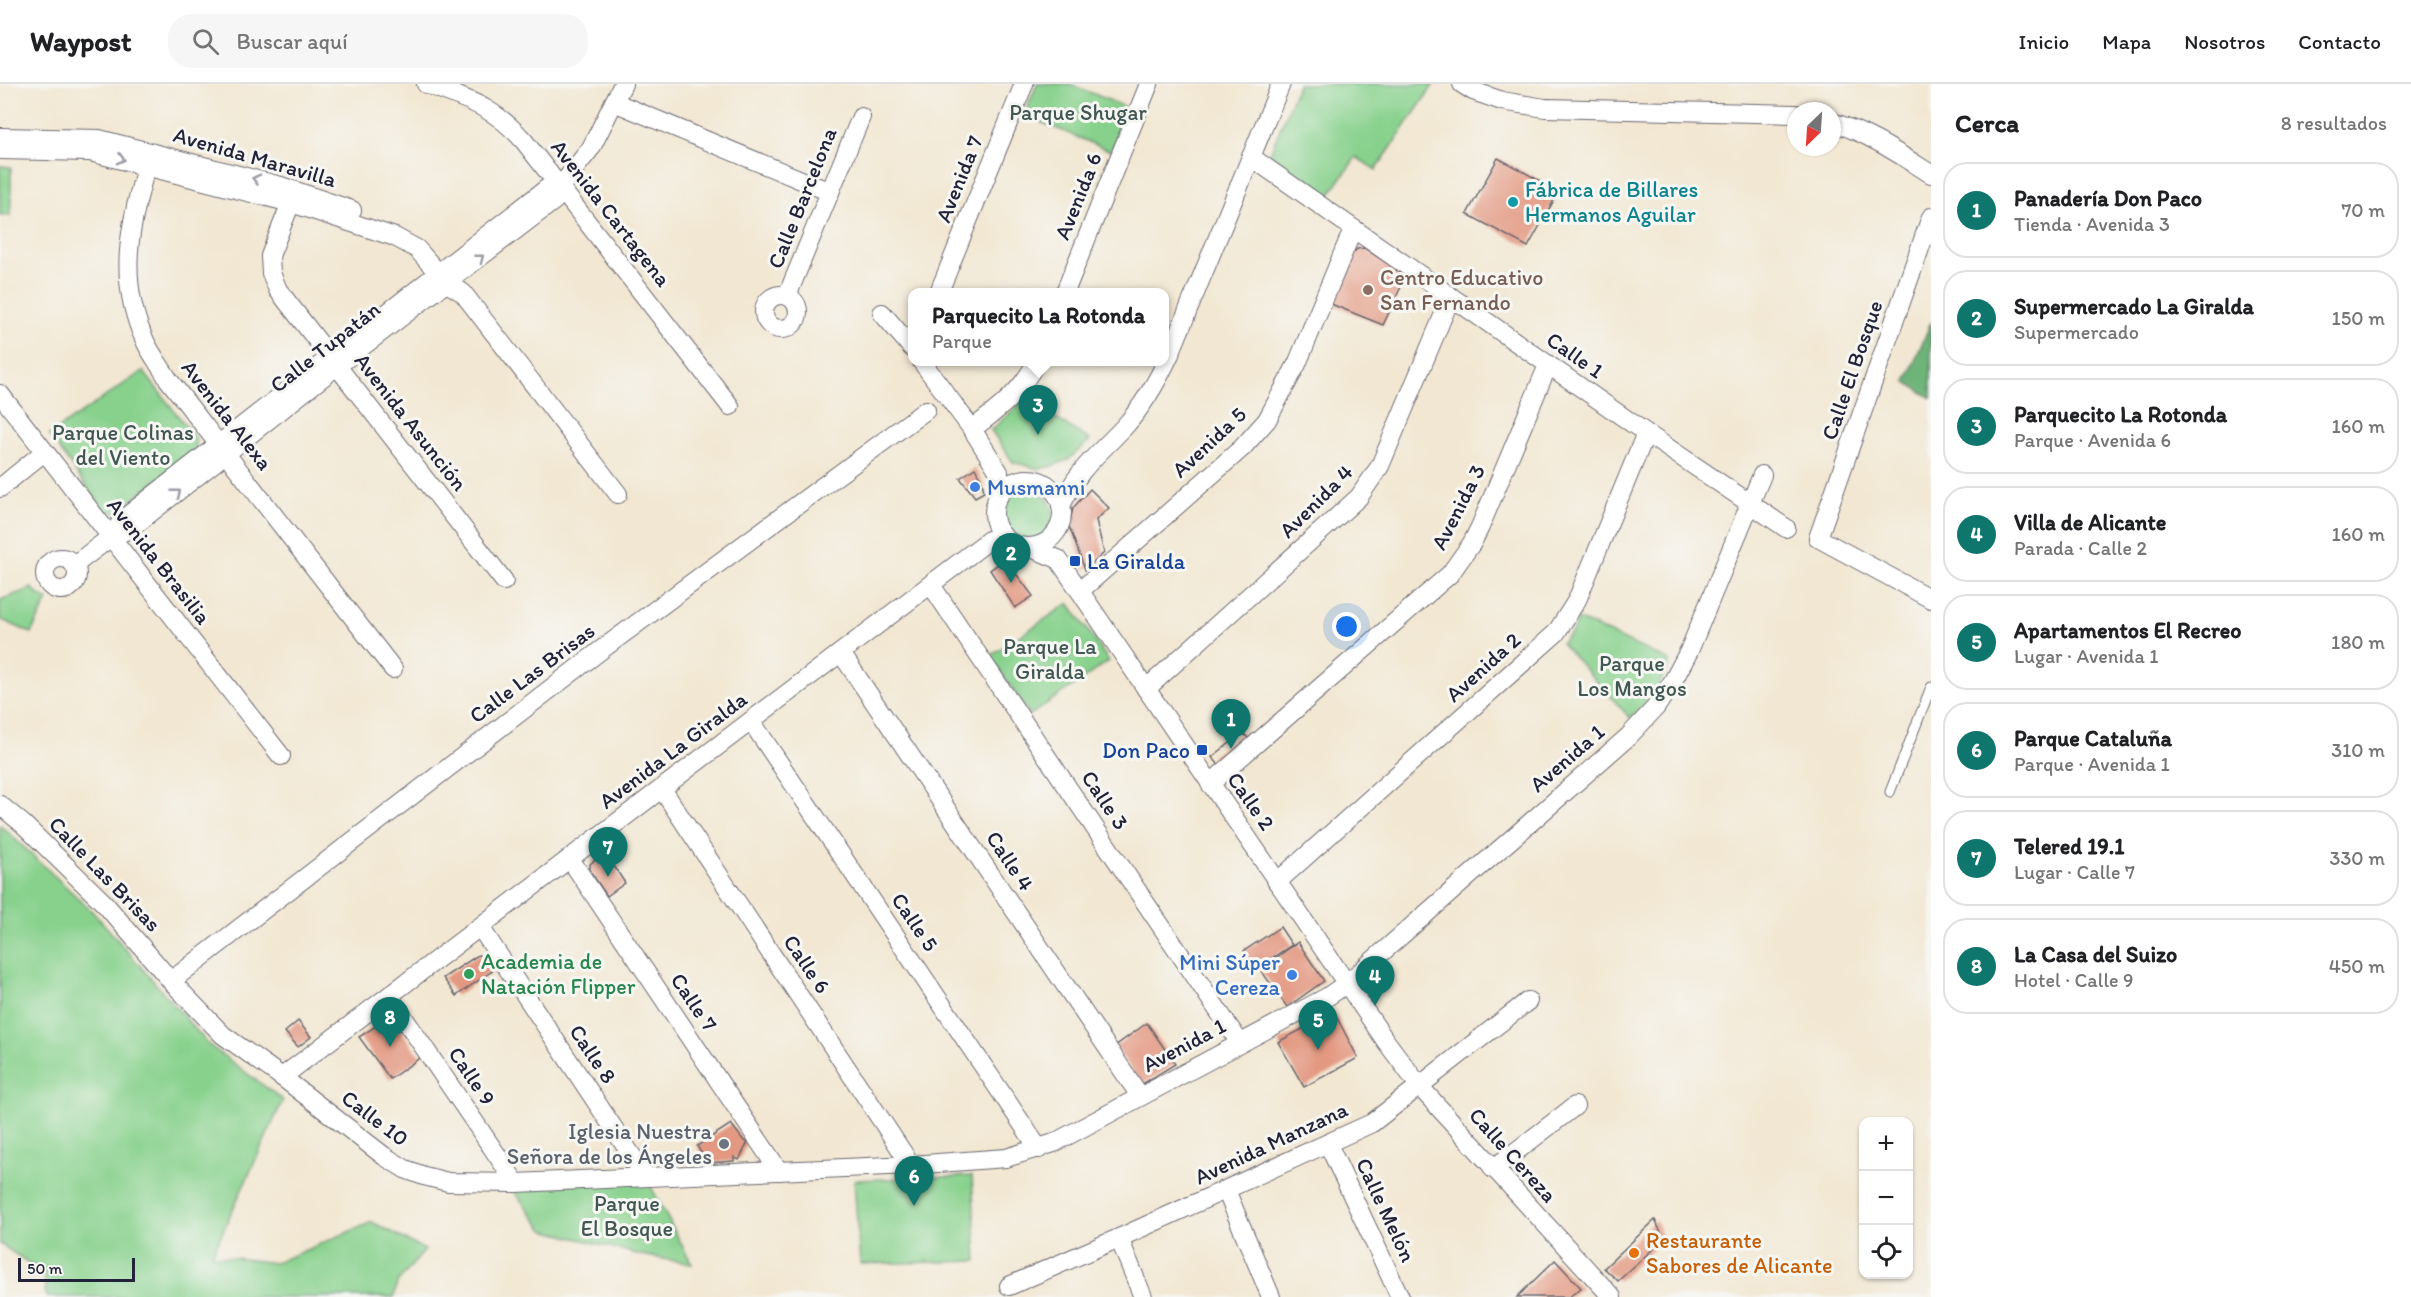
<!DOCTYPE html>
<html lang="es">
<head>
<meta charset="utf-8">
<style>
	:root { --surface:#fff; --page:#f6f6f6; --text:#202124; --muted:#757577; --line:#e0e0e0; --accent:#0f766e }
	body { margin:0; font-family:Itim,sans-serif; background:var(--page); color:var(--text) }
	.controls { position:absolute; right:18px; bottom:18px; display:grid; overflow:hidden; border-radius:12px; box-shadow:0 2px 4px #0004 }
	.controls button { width:54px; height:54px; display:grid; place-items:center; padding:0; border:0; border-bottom:2px solid var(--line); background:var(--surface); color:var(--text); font:30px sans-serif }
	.compass { position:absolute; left:1787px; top:18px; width:54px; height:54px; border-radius:50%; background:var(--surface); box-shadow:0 2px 4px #0004; rotate:205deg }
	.scale { position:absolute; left:18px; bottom:15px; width:117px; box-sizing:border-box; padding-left:6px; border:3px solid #22223b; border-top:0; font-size:16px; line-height:21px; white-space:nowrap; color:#22223b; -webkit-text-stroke:4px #f6f6f2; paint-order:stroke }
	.you { position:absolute; left:1347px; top:543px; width:21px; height:21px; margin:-15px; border:4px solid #fff; border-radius:50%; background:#1a73e8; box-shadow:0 0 0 9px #1a73e833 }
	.badge { display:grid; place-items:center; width:39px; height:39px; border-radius:50%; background:var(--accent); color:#fff; font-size:20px; font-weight:700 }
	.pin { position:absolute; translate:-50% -50px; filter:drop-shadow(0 2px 3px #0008) }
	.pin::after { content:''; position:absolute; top:32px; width:21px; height:18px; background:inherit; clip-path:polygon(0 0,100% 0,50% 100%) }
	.popup { position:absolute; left:908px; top:204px; width:261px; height:78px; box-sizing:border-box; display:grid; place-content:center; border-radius:12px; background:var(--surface); filter:drop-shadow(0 2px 4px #0005); font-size:20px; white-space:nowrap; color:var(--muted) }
	.popup b { font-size:22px; color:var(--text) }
	.popup::after { content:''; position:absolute; left:50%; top:100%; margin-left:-12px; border:12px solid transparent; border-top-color:var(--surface) }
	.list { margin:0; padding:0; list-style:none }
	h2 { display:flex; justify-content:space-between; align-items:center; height:78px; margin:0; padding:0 24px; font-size:26px }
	h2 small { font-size:20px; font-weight:400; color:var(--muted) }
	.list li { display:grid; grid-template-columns:39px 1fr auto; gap:18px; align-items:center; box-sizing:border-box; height:96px; margin:0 12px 12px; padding:0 12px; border:2px solid var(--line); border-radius:24px }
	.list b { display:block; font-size:22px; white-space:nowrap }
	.list p { margin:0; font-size:20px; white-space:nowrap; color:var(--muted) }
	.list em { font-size:20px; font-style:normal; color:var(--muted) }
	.icon { flex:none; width:33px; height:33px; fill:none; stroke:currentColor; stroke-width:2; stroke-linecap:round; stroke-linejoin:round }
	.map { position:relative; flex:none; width:1931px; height:1213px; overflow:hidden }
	header { display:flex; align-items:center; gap:36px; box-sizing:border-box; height:84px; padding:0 30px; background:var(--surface); border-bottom:2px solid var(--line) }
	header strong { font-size:28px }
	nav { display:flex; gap:33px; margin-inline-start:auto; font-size:21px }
	.search { width:420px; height:54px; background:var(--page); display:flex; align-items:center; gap:15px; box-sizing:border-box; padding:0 21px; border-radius:24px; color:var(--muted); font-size:22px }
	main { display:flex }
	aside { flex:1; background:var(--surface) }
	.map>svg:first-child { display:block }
	.green { fill:#88d18d; stroke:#557a64; stroke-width:1.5 }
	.forest { fill:#6eb378; stroke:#486a5a; stroke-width:1.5 }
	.building { fill:#e39881 }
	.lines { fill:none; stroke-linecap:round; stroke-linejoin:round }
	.service-casing { stroke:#6b6770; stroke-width:11 }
	.minor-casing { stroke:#6b6770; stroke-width:20 }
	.service { stroke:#fff; stroke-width:9 }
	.minor { stroke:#fff; stroke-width:18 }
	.oneway { stroke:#9c9ca7 }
	.culture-dot { fill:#0f9aa8; stroke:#f6f6f2; stroke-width:2 }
	.education-dot { fill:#8d6e63; stroke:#f6f6f2; stroke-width:2 }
	.shop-dot { fill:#3f7fe0; stroke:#f6f6f2; stroke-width:2 }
	.transit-dot { fill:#1a4fb4; stroke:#f6f6f2; stroke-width:2 }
	.leisure-dot { fill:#2e9e5b; stroke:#f6f6f2; stroke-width:2 }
	.worship-dot { fill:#6b7280; stroke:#f6f6f2; stroke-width:2 }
	.food-dot { fill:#e8710a; stroke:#f6f6f2; stroke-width:2 }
	.labels { text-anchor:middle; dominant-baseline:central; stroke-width:6; stroke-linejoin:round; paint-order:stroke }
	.park-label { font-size:22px; fill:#415754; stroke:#f6f6f2 }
	.street-label { font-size:22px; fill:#22223b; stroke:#f6f6f2 }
	.culture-label { font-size:22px; fill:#0d838f; stroke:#f6f6f2; text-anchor:start }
	.education-label { font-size:22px; fill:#785e54; stroke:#f6f6f2; text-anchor:start }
	.shop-label { font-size:22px; fill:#366cbe; stroke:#f6f6f2; text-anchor:start }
	.transit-label { font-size:22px; fill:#164399; stroke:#f6f6f2; text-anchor:start }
	.leisure-label { font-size:22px; fill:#27864d; stroke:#f6f6f2; text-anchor:start }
	.worship-label { font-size:22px; fill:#5b616d; stroke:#f6f6f2; text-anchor:end }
	.food-label { font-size:22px; fill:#c56008; stroke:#f6f6f2; text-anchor:start }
</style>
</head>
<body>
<header>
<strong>Waypost</strong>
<div class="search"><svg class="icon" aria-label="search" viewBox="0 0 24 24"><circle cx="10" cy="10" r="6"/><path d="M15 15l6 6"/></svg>Buscar aquí</div>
<nav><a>Inicio</a><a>Mapa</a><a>Nosotros</a><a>Contacto</a></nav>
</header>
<main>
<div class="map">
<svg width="1931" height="1213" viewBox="0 0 1931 1213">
	<rect width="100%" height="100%" fill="#f6f6f2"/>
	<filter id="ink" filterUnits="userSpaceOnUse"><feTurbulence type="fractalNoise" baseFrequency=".0167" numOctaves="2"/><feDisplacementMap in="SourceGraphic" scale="12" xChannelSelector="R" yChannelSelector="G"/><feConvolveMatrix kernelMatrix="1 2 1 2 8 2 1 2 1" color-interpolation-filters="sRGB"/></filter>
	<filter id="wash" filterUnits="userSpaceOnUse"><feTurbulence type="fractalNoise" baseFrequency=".008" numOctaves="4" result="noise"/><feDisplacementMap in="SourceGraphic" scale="24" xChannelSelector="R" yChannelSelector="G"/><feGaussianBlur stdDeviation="1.35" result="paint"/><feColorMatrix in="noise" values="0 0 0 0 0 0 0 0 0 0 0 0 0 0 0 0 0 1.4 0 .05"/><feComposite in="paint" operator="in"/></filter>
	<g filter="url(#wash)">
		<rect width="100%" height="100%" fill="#f2e7d2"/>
		<!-- green -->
		<g class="green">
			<polygon points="1037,0 1070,0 1130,25 1111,67 1024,31"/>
			<polygon points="1298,0 1434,0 1376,86 1356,73 1328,113 1270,70"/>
			<polygon points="0,82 11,83 11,131 0,131"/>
			<polygon points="143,287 197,356 195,366 116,429 104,427 49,351"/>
			<polygon points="1025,315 1090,356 1068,376 1049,383 1039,385 1013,378 991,346"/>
			<circle cx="1028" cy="431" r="25"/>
			<polygon points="32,504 39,511 48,516 31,549 0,535 0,516"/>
			<polygon points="1069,519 1109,577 1030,631 990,572"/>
			<polygon points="1578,535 1670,577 1654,611 1630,634 1561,559 1572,548"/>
			<polygon points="0,741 95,830 209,961 283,1016 212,1171 275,1179 372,1138 425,1166 397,1199 394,1213 46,1213 44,1189 0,1160"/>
			<polygon points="972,1092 977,1177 860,1180 854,1096"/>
			<polygon points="648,1097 692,1180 641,1171 544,1146 509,1101"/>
		</g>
		<!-- forest -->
		<polygon class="forest" points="1931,238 1931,314 1906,298"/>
		<g id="blocks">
			<!-- building -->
			<g class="building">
				<polygon points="1498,74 1559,107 1528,163 1467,130"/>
				<polygon points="1364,164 1406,192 1383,241 1331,220 1352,170 1357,165"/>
				<polygon points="975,384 982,397 984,408 975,413 960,394"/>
				<polygon points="1090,405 1109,424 1096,436 1104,469 1085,486 1069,442 1073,424"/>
				<polygon points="1005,475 1033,512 1015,524 990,486"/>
				<polygon points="1243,649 1250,656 1220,682 1212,673"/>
				<polygon points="605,768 625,799 607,812 590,787 590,780"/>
				<polygon points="1280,843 1292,861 1255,885 1244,867"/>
				<polygon points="1298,858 1324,897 1287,923 1260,885"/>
				<polygon points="478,871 486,873 495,885 456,912 443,894"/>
				<polygon points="1334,928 1358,974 1304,1003 1278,958"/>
				<polygon points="388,934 393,936 421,973 390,995 359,953"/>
				<polygon points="298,937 311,953 298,963 285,948"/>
				<polygon points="1147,939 1175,980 1141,1001 1115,962"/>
				<polygon points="731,1040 744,1057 748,1058 739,1076 734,1073 734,1077 707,1079 697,1062"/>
				<polygon points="1655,1136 1664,1155 1618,1197 1604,1184"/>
				<polygon points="1555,1176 1581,1204 1569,1213 1517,1213"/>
			</g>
		</g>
	</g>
	<g filter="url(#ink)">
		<use href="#blocks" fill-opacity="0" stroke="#6b6770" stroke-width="1.5"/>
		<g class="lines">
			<defs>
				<polyline id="service" points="1890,708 1931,603"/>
				<g id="minor">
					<path d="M426,0C468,16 493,22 524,57L730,322"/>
					<polyline points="1462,0 1473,7 1502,17 1545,24 1796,30"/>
					<polyline points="614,18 830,108"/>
					<path d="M1832,38C1868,49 1899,70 1931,90"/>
					<polyline points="0,53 99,55 281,102 352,126"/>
					<polyline points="0,66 90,68 291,119 395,153 417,165 447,199 463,209 618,410"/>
					<path d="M150,68C132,136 114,191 146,259C152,271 161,283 168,295L393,585"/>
					<polyline points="1251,73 1646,349 1786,444"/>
					<polyline points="295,108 270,172 271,189 278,206 504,497"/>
					<polyline points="1931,133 1818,454 1931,515"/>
					<polyline points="939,208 1024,0"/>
					<polyline points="1065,208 1149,0"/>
					<circle cx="781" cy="228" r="17"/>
					<polyline points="787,212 861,33"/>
					<polyline points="882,229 912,264"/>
					<polyline points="922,278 972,345 999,388 999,412"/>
					<polyline points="0,310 281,672"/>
					<path d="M972,345C998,326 1022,307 1036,278"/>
					<circle cx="1028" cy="429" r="34"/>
					<polyline points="0,404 44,368"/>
					<path d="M1061,422C1078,384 1098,371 1125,342C1145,320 1158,296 1170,270L1281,0"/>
					<polyline points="111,453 123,435 546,105 560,103"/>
					<polyline points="1031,464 1058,475 1385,956 1420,1003 1612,1213"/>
					<circle cx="61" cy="490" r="16"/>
					<polyline points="74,481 111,453 130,445 337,282 555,116 560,103 591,64 623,0"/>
					<polyline points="931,501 1240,959"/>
					<polyline points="1081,506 1242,364 1267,336 1297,280 1353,145"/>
					<polyline points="841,569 1140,1012"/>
					<polyline points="1146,605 1359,413 1380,382 1451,213"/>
					<polyline points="751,637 1039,1065"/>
					<polyline points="1210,700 1450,490 1472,459 1480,443 1548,281"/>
					<polyline points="662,705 911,1081"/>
					<polyline points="0,721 23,740 104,819 171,897 223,951 282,993 384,1072 405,1085 424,1092 448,1098 516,1099 911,1081 1006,1074 1054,1059 1327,913 1346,900 1629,652 1656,623 1673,597 1689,567 1762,391"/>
					<polyline points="570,775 779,1087"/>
					<polyline points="1277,798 1556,549 1577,516 1646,349"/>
					<polyline points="480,843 646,1093"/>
					<polyline points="171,897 601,566 926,326"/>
					<polyline points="389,912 516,1099"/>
					<polyline points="282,993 989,456 1011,460"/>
					<polyline points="1328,1060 1400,1213"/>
					<polyline points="1493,1085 1575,1022"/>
					<polyline points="1226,1106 1271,1213"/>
					<polyline points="1119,1154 1143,1213"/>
					<polyline points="1009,1202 1119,1154 1372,1039 1528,917"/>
				</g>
			</defs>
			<!-- service casing -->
			<use href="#service" class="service-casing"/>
			<!-- minor casing -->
			<use href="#minor" class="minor-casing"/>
			<!-- service -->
			<use href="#service" class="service"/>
			<!-- minor -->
			<use href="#minor" class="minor"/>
		</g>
		<!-- one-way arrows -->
		<defs><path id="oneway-chevron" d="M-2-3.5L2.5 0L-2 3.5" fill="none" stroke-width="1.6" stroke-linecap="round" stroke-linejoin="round" transform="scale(1.5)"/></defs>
		<g class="oneway">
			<use href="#oneway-chevron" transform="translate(121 75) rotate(14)"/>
			<use href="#oneway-chevron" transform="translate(256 95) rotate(-166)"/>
			<use href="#oneway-chevron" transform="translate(480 174) rotate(-38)"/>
			<use href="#oneway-chevron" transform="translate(177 409) rotate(-38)"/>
		</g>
	</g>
	<!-- markers -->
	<circle class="culture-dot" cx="1513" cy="118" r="6"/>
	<circle class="education-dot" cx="1368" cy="206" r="6"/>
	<g class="shop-dot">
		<circle cx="975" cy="403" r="6"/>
		<circle cx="1292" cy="891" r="6"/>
	</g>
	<g class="transit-dot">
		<rect x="1069" y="471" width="12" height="12" rx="3"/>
		<rect x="1196" y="660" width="12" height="12" rx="3"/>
	</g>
	<circle class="leisure-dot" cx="469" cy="890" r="6"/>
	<circle class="worship-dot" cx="724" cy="1060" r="6"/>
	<circle class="food-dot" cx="1634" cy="1169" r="6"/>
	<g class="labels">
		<!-- park labels -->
		<g class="park-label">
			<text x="1078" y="28">Parque Shugar</text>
			<text x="123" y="348">Parque Colinas<tspan x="123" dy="25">del Viento</tspan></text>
			<text x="1050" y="562">Parque La<tspan x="1050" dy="25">Giralda</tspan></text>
			<text x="1632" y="579">Parque<tspan x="1632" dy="25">Los Mangos</tspan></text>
			<text x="627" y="1119">Parque<tspan x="627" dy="25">El Bosque</tspan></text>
		</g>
		<!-- street labels -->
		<g class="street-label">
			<text transform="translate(255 73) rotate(16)">Avenida Maravilla</text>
			<text transform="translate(959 95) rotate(-68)">Avenida 7</text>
			<text transform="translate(1078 112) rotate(-68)">Avenida 6</text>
			<text transform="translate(802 114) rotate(-68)">Calle Barcelona</text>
			<text transform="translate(611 129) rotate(52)">Avenida Cartagena</text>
			<text transform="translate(325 263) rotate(-38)">Calle Tupatán</text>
			<text transform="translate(1575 271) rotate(35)">Calle 1</text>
			<text transform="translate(1852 286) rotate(-71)">Calle El Bosque</text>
			<text transform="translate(227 331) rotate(52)">Avenida Alexa</text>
			<text transform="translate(411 338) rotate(52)">Avenida Asunción</text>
			<text transform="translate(1209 358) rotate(-43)">Avenida 5</text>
			<text transform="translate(1316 417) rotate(-45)">Avenida 4</text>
			<text transform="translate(1458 423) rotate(-63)">Avenida 3</text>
			<text transform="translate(159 477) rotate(52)">Avenida Brasilia</text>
			<text transform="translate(1483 583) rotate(-42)">Avenida 2</text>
			<text transform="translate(532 589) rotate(-37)">Calle Las Brisas</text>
			<text transform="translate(673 666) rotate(-37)">Avenida La Giralda</text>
			<text transform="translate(1567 674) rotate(-41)">Avenida 1</text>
			<text transform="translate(1105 716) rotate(56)">Calle 3</text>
			<text transform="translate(1251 717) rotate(55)">Calle 2</text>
			<text transform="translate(1010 777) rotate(56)">Calle 4</text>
			<text transform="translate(105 790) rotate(46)">Calle Las Brisas</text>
			<text transform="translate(915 838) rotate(56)">Calle 5</text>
			<text transform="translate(807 880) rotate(56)">Calle 6</text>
			<text transform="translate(694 918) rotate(56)">Calle 7</text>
			<text transform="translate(1184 961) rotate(-28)">Avenida 1</text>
			<text transform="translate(593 970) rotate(56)">Calle 8</text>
			<text transform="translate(472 992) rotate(56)">Calle 9</text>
			<text transform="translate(375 1034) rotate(37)">Calle 10</text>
			<text transform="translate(1271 1059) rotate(-25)">Avenida Manzana</text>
			<text transform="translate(1513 1071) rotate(48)">Calle Cereza</text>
			<text transform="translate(1386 1126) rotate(65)">Calle Melón</text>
		</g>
		<!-- culture labels -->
		<g class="culture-label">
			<text x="1525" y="105">Fábrica de Billares<tspan x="1525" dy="25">Hermanos Aguilar</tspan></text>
		</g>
		<!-- education labels -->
		<g class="education-label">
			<text x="1380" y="193">Centro Educativo<tspan x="1380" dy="25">San Fernando</tspan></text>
		</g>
		<!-- shop labels -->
		<g class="shop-label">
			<text x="987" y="403">Musmanni</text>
			<text x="1280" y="878" text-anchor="end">Mini Súper<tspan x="1280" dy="25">Cereza</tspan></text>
		</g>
		<!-- transit labels -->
		<g class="transit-label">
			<text x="1087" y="477">La Giralda</text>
			<text x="1190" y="666" text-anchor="end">Don Paco</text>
		</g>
		<!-- leisure labels -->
		<g class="leisure-label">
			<text x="481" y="877">Academia de<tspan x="481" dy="25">Natación Flipper</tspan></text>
		</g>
		<!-- worship labels -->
		<g class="worship-label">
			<text x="712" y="1047">Iglesia Nuestra<tspan x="712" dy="25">Señora de los Ángeles</tspan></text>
		</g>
		<!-- food labels -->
		<g class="food-label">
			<text x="1646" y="1156">Restaurante<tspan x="1646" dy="25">Sabores de Alicante</tspan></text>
		</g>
	</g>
</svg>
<div class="controls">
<button>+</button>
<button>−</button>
<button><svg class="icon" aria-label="locate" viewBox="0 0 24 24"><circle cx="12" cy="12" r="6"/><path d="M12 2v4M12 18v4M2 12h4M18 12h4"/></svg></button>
</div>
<svg class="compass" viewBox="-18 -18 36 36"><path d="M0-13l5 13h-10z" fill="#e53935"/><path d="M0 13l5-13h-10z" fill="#757577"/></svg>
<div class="scale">50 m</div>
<div class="you"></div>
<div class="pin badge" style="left:1231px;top:665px">1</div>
<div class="pin badge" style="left:1011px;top:499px">2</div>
<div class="pin badge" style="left:1038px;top:351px">3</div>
<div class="popup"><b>Parquecito La Rotonda</b>Parque</div>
<div class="pin badge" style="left:1375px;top:922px">4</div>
<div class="pin badge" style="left:1318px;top:966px">5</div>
<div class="pin badge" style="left:914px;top:1122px">6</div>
<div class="pin badge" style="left:608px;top:793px">7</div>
<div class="pin badge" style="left:390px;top:963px">8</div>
</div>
<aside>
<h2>Cerca<small>8 resultados</small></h2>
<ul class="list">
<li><span class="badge">1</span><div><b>Panadería Don Paco</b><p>Tienda · Avenida 3</p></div><em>70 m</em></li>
<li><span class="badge">2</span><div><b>Supermercado La Giralda</b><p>Supermercado</p></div><em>150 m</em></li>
<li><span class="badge">3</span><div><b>Parquecito La Rotonda</b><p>Parque · Avenida 6</p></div><em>160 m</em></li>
<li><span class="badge">4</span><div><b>Villa de Alicante</b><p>Parada · Calle 2</p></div><em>160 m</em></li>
<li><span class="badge">5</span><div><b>Apartamentos El Recreo</b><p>Lugar · Avenida 1</p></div><em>180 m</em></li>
<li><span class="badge">6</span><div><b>Parque Cataluña</b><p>Parque · Avenida 1</p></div><em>310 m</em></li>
<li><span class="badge">7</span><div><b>Telered 19.1</b><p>Lugar · Calle 7</p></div><em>330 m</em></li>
<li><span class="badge">8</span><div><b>La Casa del Suizo</b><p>Hotel · Calle 9</p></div><em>450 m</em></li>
</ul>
</aside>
</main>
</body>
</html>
